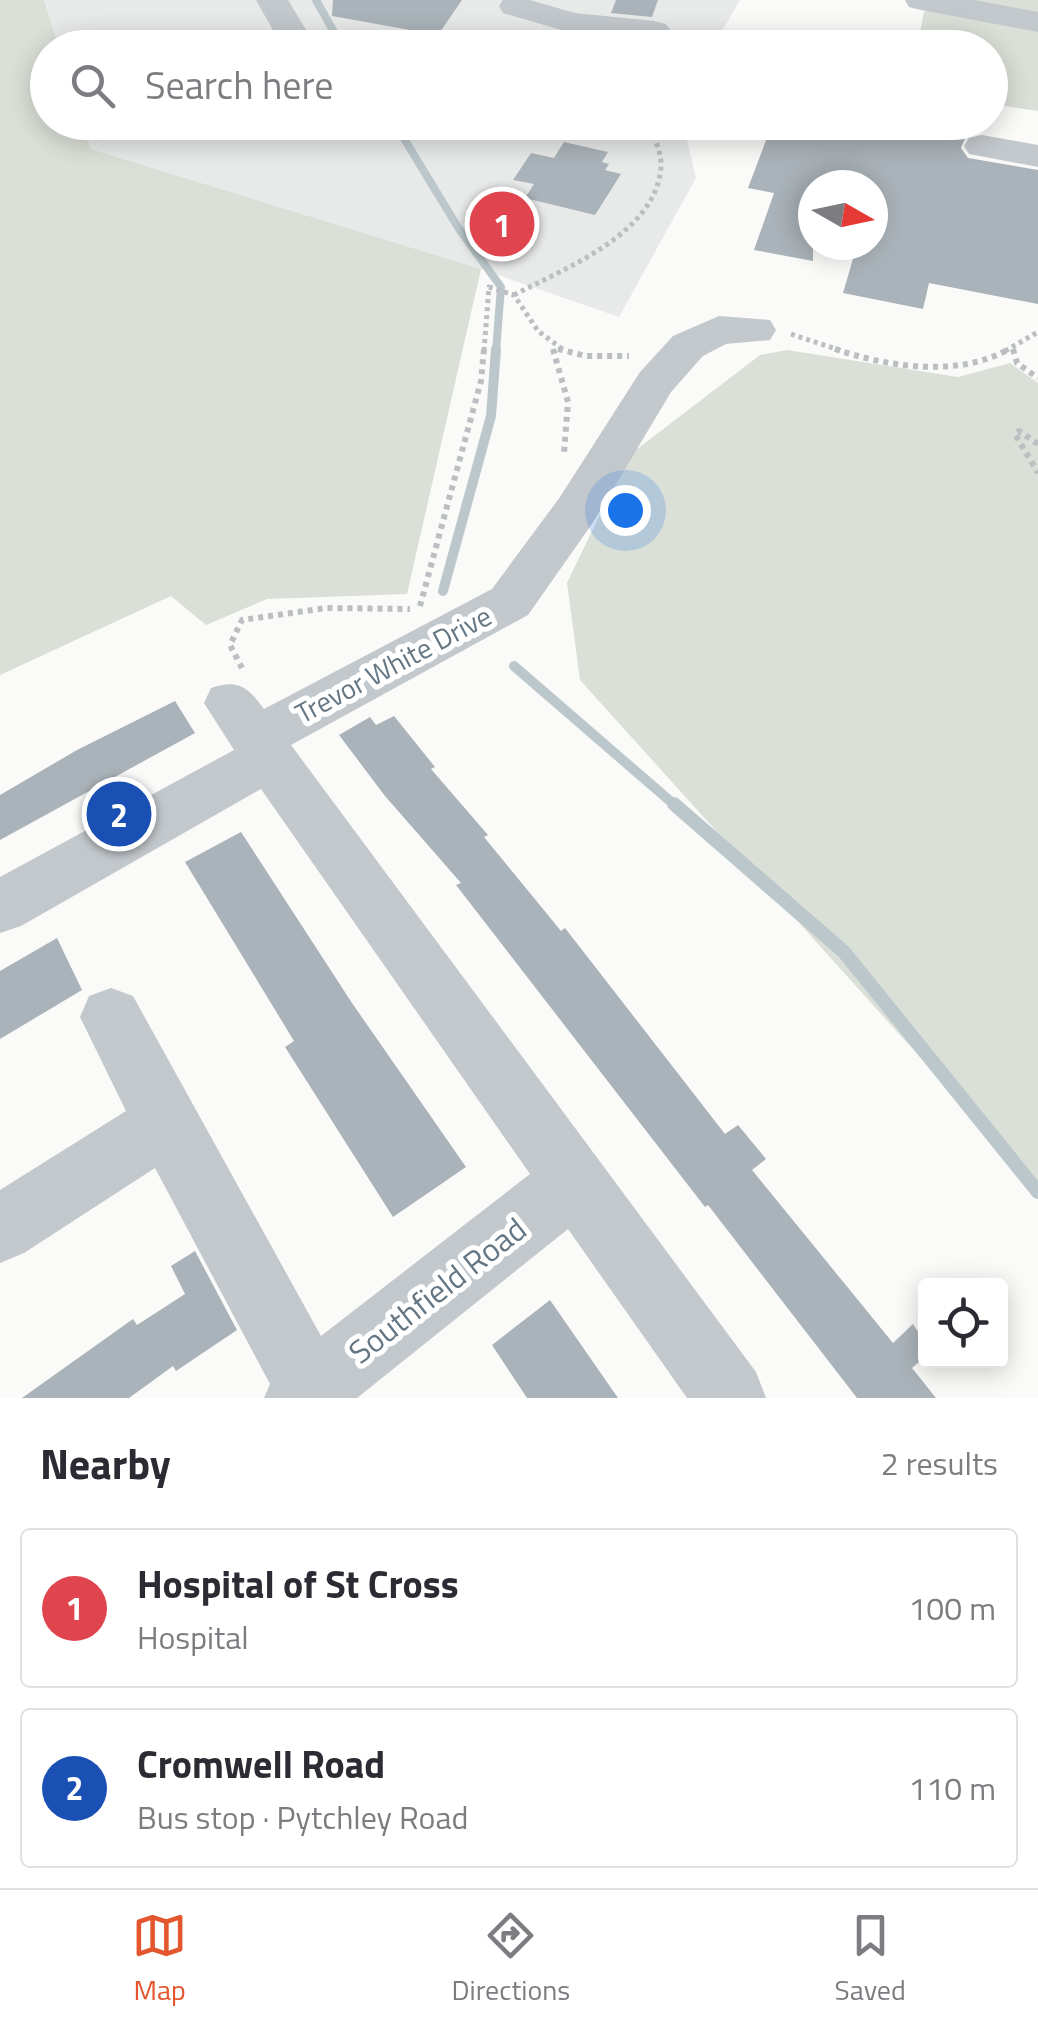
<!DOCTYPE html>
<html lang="en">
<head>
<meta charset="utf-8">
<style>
	:root { --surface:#fff; --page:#f7f7f7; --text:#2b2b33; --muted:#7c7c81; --line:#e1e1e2; --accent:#e4572e }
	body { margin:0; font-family:"Titillium Web",sans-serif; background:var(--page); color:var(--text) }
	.controls { position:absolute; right:30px; bottom:30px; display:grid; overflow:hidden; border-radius:10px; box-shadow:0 5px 25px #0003 }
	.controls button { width:90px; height:90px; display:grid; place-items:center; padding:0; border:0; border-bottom:2px solid var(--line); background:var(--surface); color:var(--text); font:50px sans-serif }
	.compass { position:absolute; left:798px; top:170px; width:90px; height:90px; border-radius:50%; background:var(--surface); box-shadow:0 5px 25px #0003; rotate:99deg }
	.you { position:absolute; left:625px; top:510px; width:35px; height:35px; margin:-25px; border:8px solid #fff; border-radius:50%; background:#1a73e8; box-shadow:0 0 0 15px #1a73e833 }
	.badge { display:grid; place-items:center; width:65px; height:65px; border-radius:50%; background:var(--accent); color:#fff; font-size:32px; font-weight:700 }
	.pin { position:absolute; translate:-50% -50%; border:5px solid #fff; box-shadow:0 2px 10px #0006 }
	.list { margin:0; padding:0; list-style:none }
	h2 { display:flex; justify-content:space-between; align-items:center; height:130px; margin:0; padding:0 40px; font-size:42px }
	h2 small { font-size:32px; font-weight:400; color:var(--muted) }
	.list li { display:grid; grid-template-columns:65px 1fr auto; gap:30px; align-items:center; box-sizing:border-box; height:160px; margin:0 20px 20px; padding:0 20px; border:2px solid var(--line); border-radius:10px }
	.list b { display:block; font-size:38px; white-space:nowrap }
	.list p { margin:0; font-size:32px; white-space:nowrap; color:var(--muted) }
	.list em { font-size:32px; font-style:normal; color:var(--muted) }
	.icon { flex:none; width:55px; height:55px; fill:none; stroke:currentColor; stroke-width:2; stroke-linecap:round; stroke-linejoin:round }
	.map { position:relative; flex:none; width:1038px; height:1398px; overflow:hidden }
	.search { position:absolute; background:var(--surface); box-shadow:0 5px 25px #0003; left:30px; right:30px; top:30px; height:110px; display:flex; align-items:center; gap:25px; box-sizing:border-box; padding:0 35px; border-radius:55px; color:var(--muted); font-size:38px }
	.sheet { height:490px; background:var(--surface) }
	nav { display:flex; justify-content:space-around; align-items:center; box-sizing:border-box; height:140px; border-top:2px solid var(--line); background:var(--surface); font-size:28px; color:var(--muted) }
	nav a { display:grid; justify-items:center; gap:5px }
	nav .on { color:var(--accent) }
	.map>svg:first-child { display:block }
	.built { fill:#e8e9e9 }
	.green { fill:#dadfd7 }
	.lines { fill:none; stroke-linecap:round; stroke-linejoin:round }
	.stream-far2 { stroke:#bbc7cb; stroke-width:8 }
	.stream-far1 { stroke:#bbc7cb; stroke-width:10 }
	.stream { stroke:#bbc7cb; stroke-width:14 }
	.building { fill:#aab3b9 }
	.path-far1 { stroke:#bbbfc2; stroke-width:5; stroke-dasharray:4 4; stroke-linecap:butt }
	.path { stroke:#bbbfc2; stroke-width:6; stroke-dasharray:5 5; stroke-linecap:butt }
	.minor { fill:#c3c8cc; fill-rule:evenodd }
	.labels { text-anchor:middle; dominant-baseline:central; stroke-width:10; stroke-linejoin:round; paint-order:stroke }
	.street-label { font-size:28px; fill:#657683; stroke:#fff }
	.near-street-label { font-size:32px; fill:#657683; stroke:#fff }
</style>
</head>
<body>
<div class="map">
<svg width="1038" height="1398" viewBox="0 0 1038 1398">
	<rect width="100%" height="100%" fill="#fafaf8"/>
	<!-- built -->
	<g class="built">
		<polygon points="44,0 740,0 712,48 59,47"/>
		<polygon points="83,123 683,123 696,178 619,317 481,269 91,149"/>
	</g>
	<!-- green -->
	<g class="green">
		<polygon points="0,0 44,0 59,47 48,48 48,122 83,123 91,149 481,269 407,594 267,599 206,625 171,596 0,675"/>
		<polygon points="964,0 1038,0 1038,111 991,104 990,48 917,48 924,12"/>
		<polygon points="787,350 958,377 1010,363 1038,383 1038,1188 580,680 567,583 628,456 760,355"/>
	</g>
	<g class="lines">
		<!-- stream-far2 -->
		<g class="stream-far2">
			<polyline points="316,0 343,48"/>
			<polyline points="394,122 459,229 501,287 496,351"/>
		</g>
		<!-- stream-far1 -->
		<g class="stream-far1">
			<polyline points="443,591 491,416 496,349"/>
			<polyline points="514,666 677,807"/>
		</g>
		<!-- stream -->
		<polyline class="stream" points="674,804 844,952 1038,1192"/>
	</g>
	<!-- building -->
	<g class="building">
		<polygon points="333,0 462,0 438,35 332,16"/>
		<polygon points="616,0 658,0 652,17 611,13"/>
		<polygon points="773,122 876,122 965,138 961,148 968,158 1038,170 1038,304 929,283 923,309 843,293 857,245 873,245 873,185 813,185 813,261 754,250 774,193 748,188"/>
		<polygon points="564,142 608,152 602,162 609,164 605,170 621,174 595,215 525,198 534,184 513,180 531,153 554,158"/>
		<polygon points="175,701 195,733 0,840 0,795 77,750"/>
		<polygon points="394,716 435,767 431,769 488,835 484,837 561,931 565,928 725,1134 738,1125 766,1159 752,1170 893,1343 913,1324 926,1344 926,1356 912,1368 936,1398 857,1398 708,1205 705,1207 456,885 461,883 385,796 339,735 370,717 376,725"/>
		<polygon points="241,832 352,1003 466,1167 393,1217 285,1047 294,1041 185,862"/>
		<polygon points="57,938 82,990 0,1039 0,971"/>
		<polygon points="195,1251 237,1330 176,1371 173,1366 129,1398 22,1398 133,1319 137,1325 185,1294 171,1266"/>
		<polygon points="550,1300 618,1398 527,1398 492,1345"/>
	</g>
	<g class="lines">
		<!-- path-far1 -->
		<g class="path-far1">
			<path d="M514,295C565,268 656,234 661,167C662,152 653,136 648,122"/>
			<polyline points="791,334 842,351"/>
			<polyline points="484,351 489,287 514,295 538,331 565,351"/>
			<polyline points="1005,351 1038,332"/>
		</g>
		<!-- path -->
		<g class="path">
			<polyline points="553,349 568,402 564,453"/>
			<polyline points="558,349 586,356 629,356"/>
			<path d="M835,349C888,367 958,378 1009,349"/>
			<polyline points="1013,349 1017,363 1038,378"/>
			<polyline points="1038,444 1019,431 1015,434 1038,473"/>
			<polyline points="420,606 481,381 484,349"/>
			<polyline points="242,668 230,645 242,620 326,608 410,609"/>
		</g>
		<!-- minor -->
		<g class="minor">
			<polygon points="256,0 288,0 317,48 283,48"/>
			<polygon points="503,0 530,0 575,13 654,21 666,24 671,31 666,38 654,41 572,33 503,13 499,6"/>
			<polygon points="905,0 974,0 1038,12 1038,32 921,10 909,7"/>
			<polygon points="982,135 1038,145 1038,167 969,154 964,146 969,138"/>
			<path d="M719,316L770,320L776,330L770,340L726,344L703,356L671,392L594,521L528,615L291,745L756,1372L766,1398H687L568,1229L357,1398H264L270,1384L155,1168L24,1253L0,1263V1190L126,1111L80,1017L89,996L111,988L133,996L321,1336L530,1174L261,789L21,926L0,933V877L234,750L204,703L211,688C238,679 248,687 264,709L492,589L560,497L640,372L673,336Z"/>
		</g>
	</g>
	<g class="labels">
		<!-- street labels -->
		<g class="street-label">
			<text transform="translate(393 664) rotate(-28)">Trevor White Drive</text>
		</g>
		<!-- near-street labels -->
		<g class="near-street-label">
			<text transform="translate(437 1290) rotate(-38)">Southfield Road</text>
		</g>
	</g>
</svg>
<div class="controls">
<button><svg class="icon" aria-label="locate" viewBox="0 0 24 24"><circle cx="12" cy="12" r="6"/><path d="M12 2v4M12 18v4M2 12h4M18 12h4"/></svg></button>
</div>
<svg class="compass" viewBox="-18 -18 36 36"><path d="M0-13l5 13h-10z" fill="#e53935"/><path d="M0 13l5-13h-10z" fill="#7c7c81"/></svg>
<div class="you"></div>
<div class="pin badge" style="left:502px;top:224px;background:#e0444e">1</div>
<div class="pin badge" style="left:119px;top:814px;background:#1a4fb4">2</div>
<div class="search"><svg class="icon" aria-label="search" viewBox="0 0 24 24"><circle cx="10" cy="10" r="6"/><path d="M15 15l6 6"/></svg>Search here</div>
</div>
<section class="sheet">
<h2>Nearby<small>2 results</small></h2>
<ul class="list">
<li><span class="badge" style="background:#e0444e">1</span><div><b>Hospital of St Cross</b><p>Hospital</p></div><em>100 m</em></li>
<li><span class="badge" style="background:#1a4fb4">2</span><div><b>Cromwell Road</b><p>Bus stop · Pytchley Road</p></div><em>110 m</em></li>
</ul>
</section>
<nav>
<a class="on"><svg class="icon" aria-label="map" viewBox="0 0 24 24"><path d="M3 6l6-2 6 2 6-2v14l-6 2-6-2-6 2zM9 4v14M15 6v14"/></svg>Map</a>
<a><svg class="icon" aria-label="directions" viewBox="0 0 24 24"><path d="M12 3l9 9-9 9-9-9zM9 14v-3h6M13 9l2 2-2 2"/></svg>Directions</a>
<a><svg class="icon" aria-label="saved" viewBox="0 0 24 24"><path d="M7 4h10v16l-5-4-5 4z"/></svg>Saved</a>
</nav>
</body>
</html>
